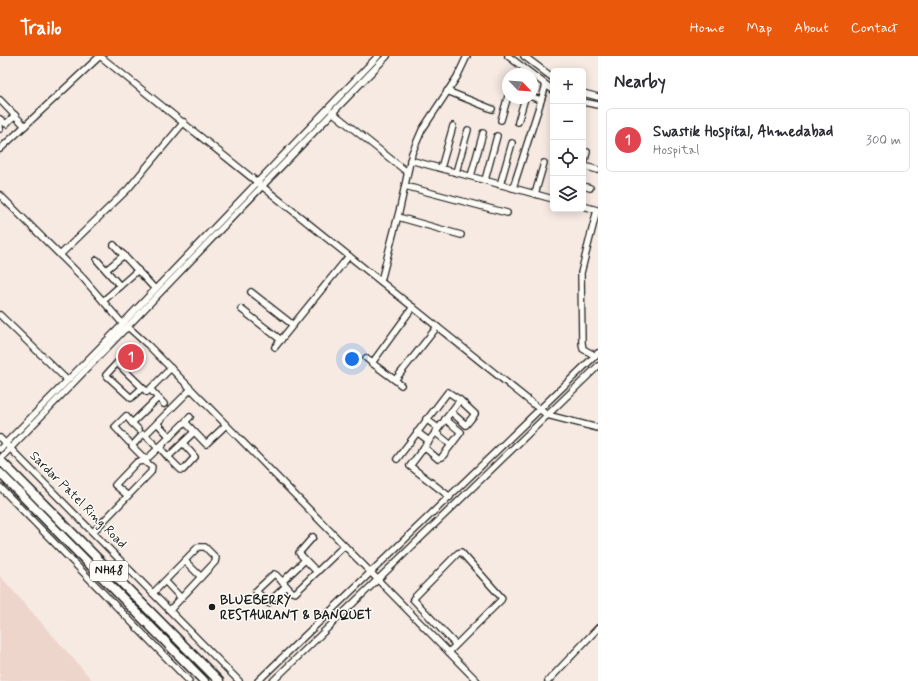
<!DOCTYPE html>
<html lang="en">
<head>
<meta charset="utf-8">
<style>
	:root { --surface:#fff; --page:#f2f2f3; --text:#2b2b33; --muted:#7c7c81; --line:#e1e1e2; --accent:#ea580c }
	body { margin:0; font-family:Mynerve,sans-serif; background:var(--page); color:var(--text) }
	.controls { position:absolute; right:12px; top:12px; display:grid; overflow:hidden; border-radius:6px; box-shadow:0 2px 10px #0003 }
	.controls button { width:36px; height:36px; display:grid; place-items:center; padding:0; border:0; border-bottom:1px solid var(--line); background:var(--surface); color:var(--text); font:20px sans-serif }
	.compass { position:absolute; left:502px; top:12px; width:36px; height:36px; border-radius:50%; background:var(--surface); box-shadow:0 2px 10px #0003; rotate:115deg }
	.you { position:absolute; left:352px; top:303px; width:14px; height:14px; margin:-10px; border:3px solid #fff; border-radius:50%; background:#1a73e8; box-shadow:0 0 0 6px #1a73e833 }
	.badge { display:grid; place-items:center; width:26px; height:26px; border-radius:50%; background:var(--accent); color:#fff; font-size:13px; font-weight:700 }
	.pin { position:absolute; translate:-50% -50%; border:2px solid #fff; box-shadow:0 1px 4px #0006 }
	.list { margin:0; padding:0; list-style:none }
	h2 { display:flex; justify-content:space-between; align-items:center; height:52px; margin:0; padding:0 16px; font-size:17px }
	h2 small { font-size:13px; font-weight:400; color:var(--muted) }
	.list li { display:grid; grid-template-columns:26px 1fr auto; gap:12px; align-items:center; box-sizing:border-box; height:64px; margin:0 8px 8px; padding:0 8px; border:1px solid var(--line); border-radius:6px }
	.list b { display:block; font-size:15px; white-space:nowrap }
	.list p { margin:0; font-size:13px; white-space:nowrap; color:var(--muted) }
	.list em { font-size:13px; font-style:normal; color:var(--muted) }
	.icon { flex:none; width:22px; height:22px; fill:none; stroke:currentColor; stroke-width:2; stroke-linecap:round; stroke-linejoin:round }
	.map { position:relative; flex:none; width:598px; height:625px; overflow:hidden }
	header { display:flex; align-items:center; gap:24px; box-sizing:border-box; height:56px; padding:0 20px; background:var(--accent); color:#fff }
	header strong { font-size:19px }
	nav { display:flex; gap:22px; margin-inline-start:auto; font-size:14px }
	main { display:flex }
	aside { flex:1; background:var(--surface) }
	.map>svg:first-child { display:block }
	.built { fill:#eed5cc }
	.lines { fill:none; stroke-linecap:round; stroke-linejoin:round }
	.minor-casing { stroke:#1c1c1c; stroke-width:8 }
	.highway-casing { stroke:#1c1c1c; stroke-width:11 }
	.minor { stroke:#fdfcf7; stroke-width:5.5 }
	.highway { stroke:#fdfcf7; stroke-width:8 }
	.poi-dot { fill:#1c1c1c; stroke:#fdfcf7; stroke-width:1.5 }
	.labels { text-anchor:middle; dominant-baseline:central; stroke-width:3; stroke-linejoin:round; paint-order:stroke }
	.shield { fill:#fdfcf7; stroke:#605f5e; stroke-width:1 }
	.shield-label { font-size:12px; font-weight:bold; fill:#1c1c1c }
	.street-label { font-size:13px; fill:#1c1c1c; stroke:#fdfcf7 }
	.poi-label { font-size:13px; font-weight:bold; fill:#1c1c1c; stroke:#fdfcf7; text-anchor:start }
</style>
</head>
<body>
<header>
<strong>Trailo</strong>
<nav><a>Home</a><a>Map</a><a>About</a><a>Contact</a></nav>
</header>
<main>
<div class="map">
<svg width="598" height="625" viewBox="0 0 598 625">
	<rect width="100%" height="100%" fill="#f6eae3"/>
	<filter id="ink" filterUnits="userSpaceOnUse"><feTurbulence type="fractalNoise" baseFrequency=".025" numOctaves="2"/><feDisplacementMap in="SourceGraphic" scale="8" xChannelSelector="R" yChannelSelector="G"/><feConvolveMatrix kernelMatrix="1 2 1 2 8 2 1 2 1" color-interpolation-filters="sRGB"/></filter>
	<g filter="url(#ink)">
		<!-- built -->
		<polygon class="built" points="0,520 93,625 0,625"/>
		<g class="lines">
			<defs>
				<g id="minor">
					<polyline points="100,0 547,359 598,372"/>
					<polyline points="508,0 553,34"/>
					<polyline points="524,0 553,22"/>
					<polyline points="546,29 513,132 553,143"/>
					<polyline points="447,35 492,53"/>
					<polyline points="583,37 598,41"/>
					<polyline points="532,41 541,44"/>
					<polyline points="0,44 25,70"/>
					<polyline points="583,46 598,49"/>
					<polyline points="332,56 407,116"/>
					<polyline points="0,63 6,68 15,59"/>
					<polyline points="501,64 508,40"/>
					<polyline points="518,66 525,42"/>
					<polyline points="0,69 0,73"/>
					<polyline points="0,93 100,0"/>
					<polyline points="410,104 513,132"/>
					<polyline points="584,110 598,114"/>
					<polyline points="441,112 453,70"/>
					<polyline points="583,112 587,96"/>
					<polyline points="456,116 468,74"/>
					<polyline points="471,120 483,77"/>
					<polyline points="485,124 497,80"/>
					<polyline points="500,129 512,87"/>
					<polyline points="405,130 507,157"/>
					<polyline points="583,130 590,132"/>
					<polyline points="535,138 544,107"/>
					<polyline points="0,139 83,222 122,267 122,272 126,273 128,269"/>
					<polyline points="583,150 597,154 581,217 582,287 583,293 596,300"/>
					<polyline points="398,161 461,179"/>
					<polyline points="114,189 155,233"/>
					<polyline points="60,199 128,133 184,66"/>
					<polyline points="97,204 120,230"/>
					<polyline points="106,214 124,199"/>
					<polyline points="381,225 400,152 412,97 422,74 457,21 467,0"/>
					<polyline points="251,236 293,269"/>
					<polyline points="103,245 138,214"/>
					<polyline points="413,251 372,307 395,324 437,271"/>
					<polyline points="241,253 281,284"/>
					<polyline points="0,259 67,324"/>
					<polyline points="124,266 378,0"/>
					<polyline points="129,269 387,0"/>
					<polyline points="128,271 149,290 477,625"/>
					<polyline points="275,291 349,200"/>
					<polyline points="124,301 117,307 147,336 171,312"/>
					<polyline points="366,302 372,307"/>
					<polyline points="117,307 106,319 131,342 142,332"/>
					<polyline points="395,324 401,329"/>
					<polyline points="150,333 164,348"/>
					<polyline points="451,356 466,369 475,358 460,344"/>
					<polyline points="190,361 146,404 132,390 143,378 145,379 191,333"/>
					<polyline points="426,363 438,372"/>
					<polyline points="132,367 139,374"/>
					<polyline points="157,367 170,381"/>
					<polyline points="186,367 206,388 226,369"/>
					<polyline points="417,376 429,385"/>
					<polyline points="435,376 451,389"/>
					<polyline points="145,379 158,392"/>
					<polyline points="0,382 239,625"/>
					<polyline points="129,386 115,371 126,360 132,367 158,342"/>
					<polyline points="163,389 161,393 168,401 194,376"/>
					<polyline points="424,391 438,403"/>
					<polyline points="0,393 121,270"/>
					<polyline points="168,401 181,414 183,414 195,401 183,387"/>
					<polyline points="442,401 461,376 445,363"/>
					<polyline points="0,403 125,273"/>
					<polyline points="397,403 448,336 460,344 410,410 450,441"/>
					<polyline points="0,431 189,625"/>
					<polyline points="93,476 151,416 152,411 144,405 137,406 115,429 128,440"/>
					<polyline points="313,481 299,497 317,516"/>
					<polyline points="185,505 201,521"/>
					<polyline points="165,525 181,542"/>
					<polyline points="282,526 305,504"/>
					<polyline points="286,530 268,547 256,535 274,518 276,519 292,536 295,537 344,490"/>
					<polyline points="153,537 198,491 205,491 216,502 215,506 170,554"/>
					<polyline points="449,596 501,544 502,542 461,496 458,497 413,543 456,589"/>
					<polyline points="258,625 598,297"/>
					<polyline points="273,625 598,310"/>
					<polyline points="548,625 598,572"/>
				</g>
				<g id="highway">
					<polyline points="0,404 219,625"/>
					<polyline points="0,417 204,625"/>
				</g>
			</defs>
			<!-- minor casing -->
			<use href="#minor" class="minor-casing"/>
			<!-- highway casing -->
			<use href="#highway" class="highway-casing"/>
			<!-- minor -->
			<use href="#minor" class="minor"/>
			<!-- highway -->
			<use href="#highway" class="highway"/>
		</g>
	</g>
	<!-- markers -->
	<circle class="poi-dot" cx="212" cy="551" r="4"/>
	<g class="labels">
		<!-- shield labels -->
		<rect class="shield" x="90" y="505" width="38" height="20" rx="3"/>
		<g class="shield-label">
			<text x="109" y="515">NH48</text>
		</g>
		<!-- street labels -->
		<g class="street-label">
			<text transform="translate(78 444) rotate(45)">Sardar Patel Ring Road</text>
		</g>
		<!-- poi labels -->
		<g class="poi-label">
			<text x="220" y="544">BLUEBERRY<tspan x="220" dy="15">RESTAURANT &amp; BANQUET</tspan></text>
		</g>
	</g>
</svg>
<div class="controls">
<button>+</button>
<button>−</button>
<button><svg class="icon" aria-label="locate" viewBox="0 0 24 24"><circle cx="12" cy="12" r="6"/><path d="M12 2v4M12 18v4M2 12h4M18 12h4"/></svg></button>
<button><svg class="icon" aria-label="layers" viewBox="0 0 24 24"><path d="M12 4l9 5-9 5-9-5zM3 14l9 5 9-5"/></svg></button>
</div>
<svg class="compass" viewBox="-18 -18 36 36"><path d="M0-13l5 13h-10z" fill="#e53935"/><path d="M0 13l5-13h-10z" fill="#7c7c81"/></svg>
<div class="you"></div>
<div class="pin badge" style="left:131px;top:301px;background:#e0444e">1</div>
</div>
<aside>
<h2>Nearby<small></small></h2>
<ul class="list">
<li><span class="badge" style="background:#e0444e">1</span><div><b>Swastik Hospital, Ahmedabad</b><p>Hospital</p></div><em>300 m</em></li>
</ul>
</aside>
</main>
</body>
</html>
